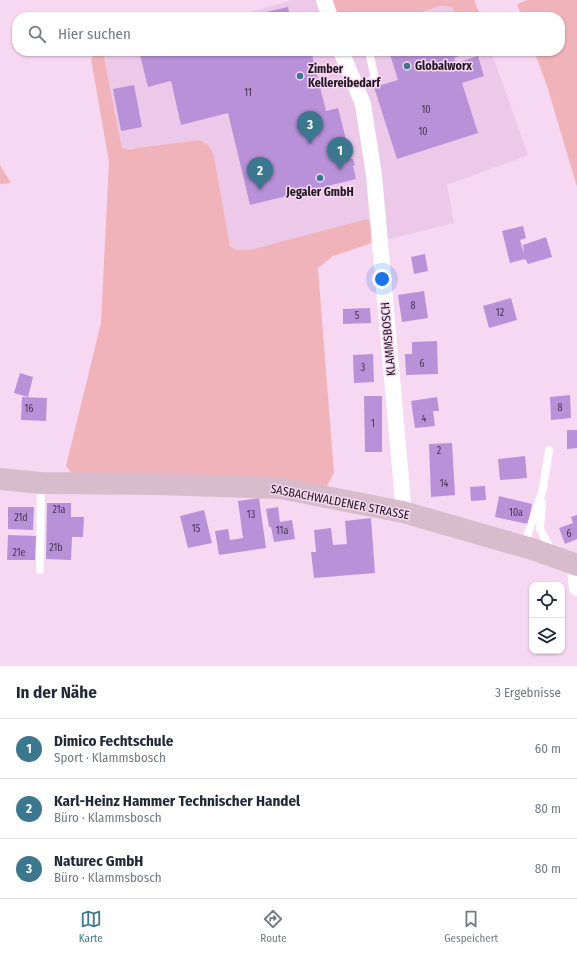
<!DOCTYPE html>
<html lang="de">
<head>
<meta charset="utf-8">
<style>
	:root { --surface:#fff; --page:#f6f6f7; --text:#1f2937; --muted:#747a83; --line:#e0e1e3; --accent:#3b778f }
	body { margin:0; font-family:"Fira Sans Condensed",sans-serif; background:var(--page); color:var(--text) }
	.controls { position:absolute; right:12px; bottom:12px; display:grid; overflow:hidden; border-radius:8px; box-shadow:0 1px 3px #0004 }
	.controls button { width:36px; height:36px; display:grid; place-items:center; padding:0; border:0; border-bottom:1px solid var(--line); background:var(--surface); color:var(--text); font:20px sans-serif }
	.you { position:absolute; left:382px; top:279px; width:14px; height:14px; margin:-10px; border:3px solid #fff; border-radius:50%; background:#1a73e8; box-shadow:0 0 0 6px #1a73e833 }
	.badge { display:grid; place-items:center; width:26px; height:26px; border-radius:50%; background:var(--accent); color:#fff; font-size:13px; font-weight:700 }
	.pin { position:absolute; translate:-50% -33px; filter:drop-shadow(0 1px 2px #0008) }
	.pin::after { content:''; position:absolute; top:21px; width:14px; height:12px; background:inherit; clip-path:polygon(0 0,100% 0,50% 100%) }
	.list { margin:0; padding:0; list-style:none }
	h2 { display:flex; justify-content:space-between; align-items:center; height:52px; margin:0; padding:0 16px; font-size:17px }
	h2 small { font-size:13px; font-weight:400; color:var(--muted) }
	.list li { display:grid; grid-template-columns:26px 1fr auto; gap:12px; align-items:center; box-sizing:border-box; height:60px; padding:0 16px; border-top:1px solid var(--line) }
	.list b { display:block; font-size:15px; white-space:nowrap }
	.list p { margin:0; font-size:13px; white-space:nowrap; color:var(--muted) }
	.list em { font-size:13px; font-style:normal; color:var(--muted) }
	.icon { flex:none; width:22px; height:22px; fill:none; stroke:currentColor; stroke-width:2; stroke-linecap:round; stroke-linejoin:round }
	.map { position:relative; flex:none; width:577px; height:666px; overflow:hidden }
	.search { position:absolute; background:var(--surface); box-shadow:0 1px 3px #0004; left:12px; right:12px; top:12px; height:44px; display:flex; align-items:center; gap:10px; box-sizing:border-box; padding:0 14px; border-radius:16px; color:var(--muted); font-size:15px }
	.sheet { height:232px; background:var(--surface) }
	nav { display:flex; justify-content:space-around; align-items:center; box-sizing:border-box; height:56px; border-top:1px solid var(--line); background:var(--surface); font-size:11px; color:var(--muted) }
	nav a { display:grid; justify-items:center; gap:2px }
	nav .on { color:var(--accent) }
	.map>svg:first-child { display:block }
	.built { fill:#edc9e9 }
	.green { fill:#f1b3ba }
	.building { fill:#b991d9 }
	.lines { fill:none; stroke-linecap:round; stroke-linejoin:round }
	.lane { stroke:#fff; stroke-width:8 }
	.street { stroke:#fff; stroke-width:16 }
	.secondary { stroke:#d8bccb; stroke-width:22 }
	.poi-dot { fill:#3b778f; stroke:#f7d8f3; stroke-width:1.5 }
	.labels { text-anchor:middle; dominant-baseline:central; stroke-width:3; stroke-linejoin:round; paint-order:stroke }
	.number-label { font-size:10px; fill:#46354e }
	.poi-label { font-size:12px; font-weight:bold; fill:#20161f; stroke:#f7d8f3; text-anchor:start }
	.street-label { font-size:12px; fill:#20161f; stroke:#f7d8f3 }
</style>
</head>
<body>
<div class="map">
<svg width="577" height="666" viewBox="0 0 577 666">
	<rect width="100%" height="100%" fill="#f7d8f3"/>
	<!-- built -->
	<g class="built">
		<polygon points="293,0 333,0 338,17 231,17"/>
		<polygon points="440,6 452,7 456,17 407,17"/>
		<polygon points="108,51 491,51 528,155 447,185 454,223 369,244 373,238 250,250 237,250 230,245 214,156 210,147 122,148 103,52"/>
	</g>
	<!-- green -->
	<g class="green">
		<polygon points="333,0 474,0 481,17 456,17 452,7 440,6 407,17 338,17"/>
		<polygon points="527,0 577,0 577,187 547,86 534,51 560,51 560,17 522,17 517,4"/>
		<polygon points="96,52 103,52 122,148 130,149 200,140 210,147 214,156 230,246 237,250 250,250 367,219 372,224 373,238 369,244 333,256 318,268 334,473 325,489 72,474 66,466 101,323 109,162 91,59"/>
		<polygon points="0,165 11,183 0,184"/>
	</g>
	<!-- building -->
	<g class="building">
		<polygon points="288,7 290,17 249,17 249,16"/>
		<polygon points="139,51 311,51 326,111 338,108 351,159 353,159 355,165 353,166 356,179 250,205 228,113 181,125 171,81 148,87"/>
		<polygon points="389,51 464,51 465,54 454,58 456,63 478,56 484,76 462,83 478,133 397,159 374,87 398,80"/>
		<polygon points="134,85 142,127 121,131 113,89"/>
		<polygon points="523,226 526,238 520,240 524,254 523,245 546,237 552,257 528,264 525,259 510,263 502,231"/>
		<polygon points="425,254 428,271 414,274 411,257"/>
		<polygon points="424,291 428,318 402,322 398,295"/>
		<polygon points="511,298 517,320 489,328 483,306"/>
		<polygon points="370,308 371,323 343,324 343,309"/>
		<polygon points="437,341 438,374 406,375 405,354 412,354 412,342"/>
		<polygon points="373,354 374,382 354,383 353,355"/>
		<polygon points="20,373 33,377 28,397 14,393"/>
		<polygon points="570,395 571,418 551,420 550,397"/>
		<polygon points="364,396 382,396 382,452 365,452"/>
		<polygon points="22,397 47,398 46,421 21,420"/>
		<polygon points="437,397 439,411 433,411 435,426 415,428 411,401"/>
		<polygon points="567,430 577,430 577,448 567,449"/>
		<polygon points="452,443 455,495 431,497 429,444"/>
		<polygon points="525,456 527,478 500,480 498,459"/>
		<polygon points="485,486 486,500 471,501 470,487"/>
		<polygon points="499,496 532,504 528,524 495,517"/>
		<polygon points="259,498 266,548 219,555 215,531 228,529 230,540 243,538 238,501"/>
		<polygon points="47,503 71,503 71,517 84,517 83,537 72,537 71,560 46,559"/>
		<polygon points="8,507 34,507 33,530 8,529"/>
		<polygon points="278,507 280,522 292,520 295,539 274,542 271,527 269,527 266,509"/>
		<polygon points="204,510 212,543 188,548 180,516"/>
		<polygon points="577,515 577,539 565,544 559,528 573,523 571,517"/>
		<polygon points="371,518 375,573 314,578 311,552 316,552 314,530 331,528 333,545 347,544 345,521"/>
		<polygon points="8,535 36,536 35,560 7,560"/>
	</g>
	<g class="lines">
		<!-- lane -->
		<g class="lane">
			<polyline points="356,87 375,79 369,51"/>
			<polyline points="542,503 540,529 552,552"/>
			<polyline points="524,546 543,489 549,450"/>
			<polyline points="40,570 41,484"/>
		</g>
		<!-- street -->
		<g class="street">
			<polyline points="324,0 330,17"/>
			<polyline points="341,51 363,104 374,175 403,502 403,512"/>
			<polyline points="574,564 577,588"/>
		</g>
		<!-- secondary -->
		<polyline class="secondary" points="0,479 41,483 158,484 280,488 403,512 532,549 577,565"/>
	</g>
	<!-- markers -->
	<g class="poi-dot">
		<circle cx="407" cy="66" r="4"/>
		<circle cx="300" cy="76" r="4"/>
		<circle cx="320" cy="178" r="4"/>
	</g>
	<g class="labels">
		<!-- number labels -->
		<g class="number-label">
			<text x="248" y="93">11</text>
			<text x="426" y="110">10</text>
			<text x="423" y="132">10</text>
			<text x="413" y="306">8</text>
			<text x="500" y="313">12</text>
			<text x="357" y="316">5</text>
			<text x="422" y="364">6</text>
			<text x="363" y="368">3</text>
			<text x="560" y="408">8</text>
			<text x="29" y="409">16</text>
			<text x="424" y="419">4</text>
			<text x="373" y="424">1</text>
			<text x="439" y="451">2</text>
			<text x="444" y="484">14</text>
			<text x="59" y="510">21a</text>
			<text x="516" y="513">10a</text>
			<text x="251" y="515">13</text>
			<text x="21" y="518">21d</text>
			<text x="196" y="529">15</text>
			<text x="282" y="531">11a</text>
			<text x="569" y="534">6</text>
			<text x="56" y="548">21b</text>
			<text x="19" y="553">21e</text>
		</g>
		<!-- poi labels -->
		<g class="poi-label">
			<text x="415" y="66">Globalworx</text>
			<text x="308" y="69">Zimber<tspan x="308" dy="14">Kellereibedarf</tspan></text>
			<text x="320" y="192" text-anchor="middle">Jegaler GmbH</text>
		</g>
		<!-- street labels -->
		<g class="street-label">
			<text transform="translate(388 339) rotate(-95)">KLAMMSBOSCH</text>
			<text transform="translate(340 502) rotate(11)">SASBACHWALDENER STRASSE</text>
		</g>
	</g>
</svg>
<div class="controls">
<button><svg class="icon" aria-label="locate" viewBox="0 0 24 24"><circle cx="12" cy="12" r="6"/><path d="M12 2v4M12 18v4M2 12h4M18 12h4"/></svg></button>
<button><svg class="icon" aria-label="layers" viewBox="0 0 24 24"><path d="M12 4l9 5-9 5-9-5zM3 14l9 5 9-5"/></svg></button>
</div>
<div class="you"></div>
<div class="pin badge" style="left:340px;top:170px">1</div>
<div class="pin badge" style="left:260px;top:190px">2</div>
<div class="pin badge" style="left:310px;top:144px">3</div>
<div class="search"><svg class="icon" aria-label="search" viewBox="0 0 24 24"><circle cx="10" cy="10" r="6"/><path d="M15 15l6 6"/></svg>Hier suchen</div>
</div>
<section class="sheet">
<h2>In der Nähe<small>3 Ergebnisse</small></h2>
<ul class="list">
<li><span class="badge">1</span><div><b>Dimico Fechtschule</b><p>Sport · Klammsbosch</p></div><em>60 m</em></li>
<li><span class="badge">2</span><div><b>Karl-Heinz Hammer Technischer Handel</b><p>Büro · Klammsbosch</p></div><em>80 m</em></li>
<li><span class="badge">3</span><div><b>Naturec GmbH</b><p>Büro · Klammsbosch</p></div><em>80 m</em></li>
</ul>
</section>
<nav>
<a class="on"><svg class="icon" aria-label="map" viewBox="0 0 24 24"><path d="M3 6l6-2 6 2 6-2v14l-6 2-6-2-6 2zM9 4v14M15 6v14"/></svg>Karte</a>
<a><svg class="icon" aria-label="directions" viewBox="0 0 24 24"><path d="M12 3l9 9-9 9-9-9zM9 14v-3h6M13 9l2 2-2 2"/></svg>Route</a>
<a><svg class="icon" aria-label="saved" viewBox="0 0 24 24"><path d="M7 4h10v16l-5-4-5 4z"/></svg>Gespeichert</a>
</nav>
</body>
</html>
